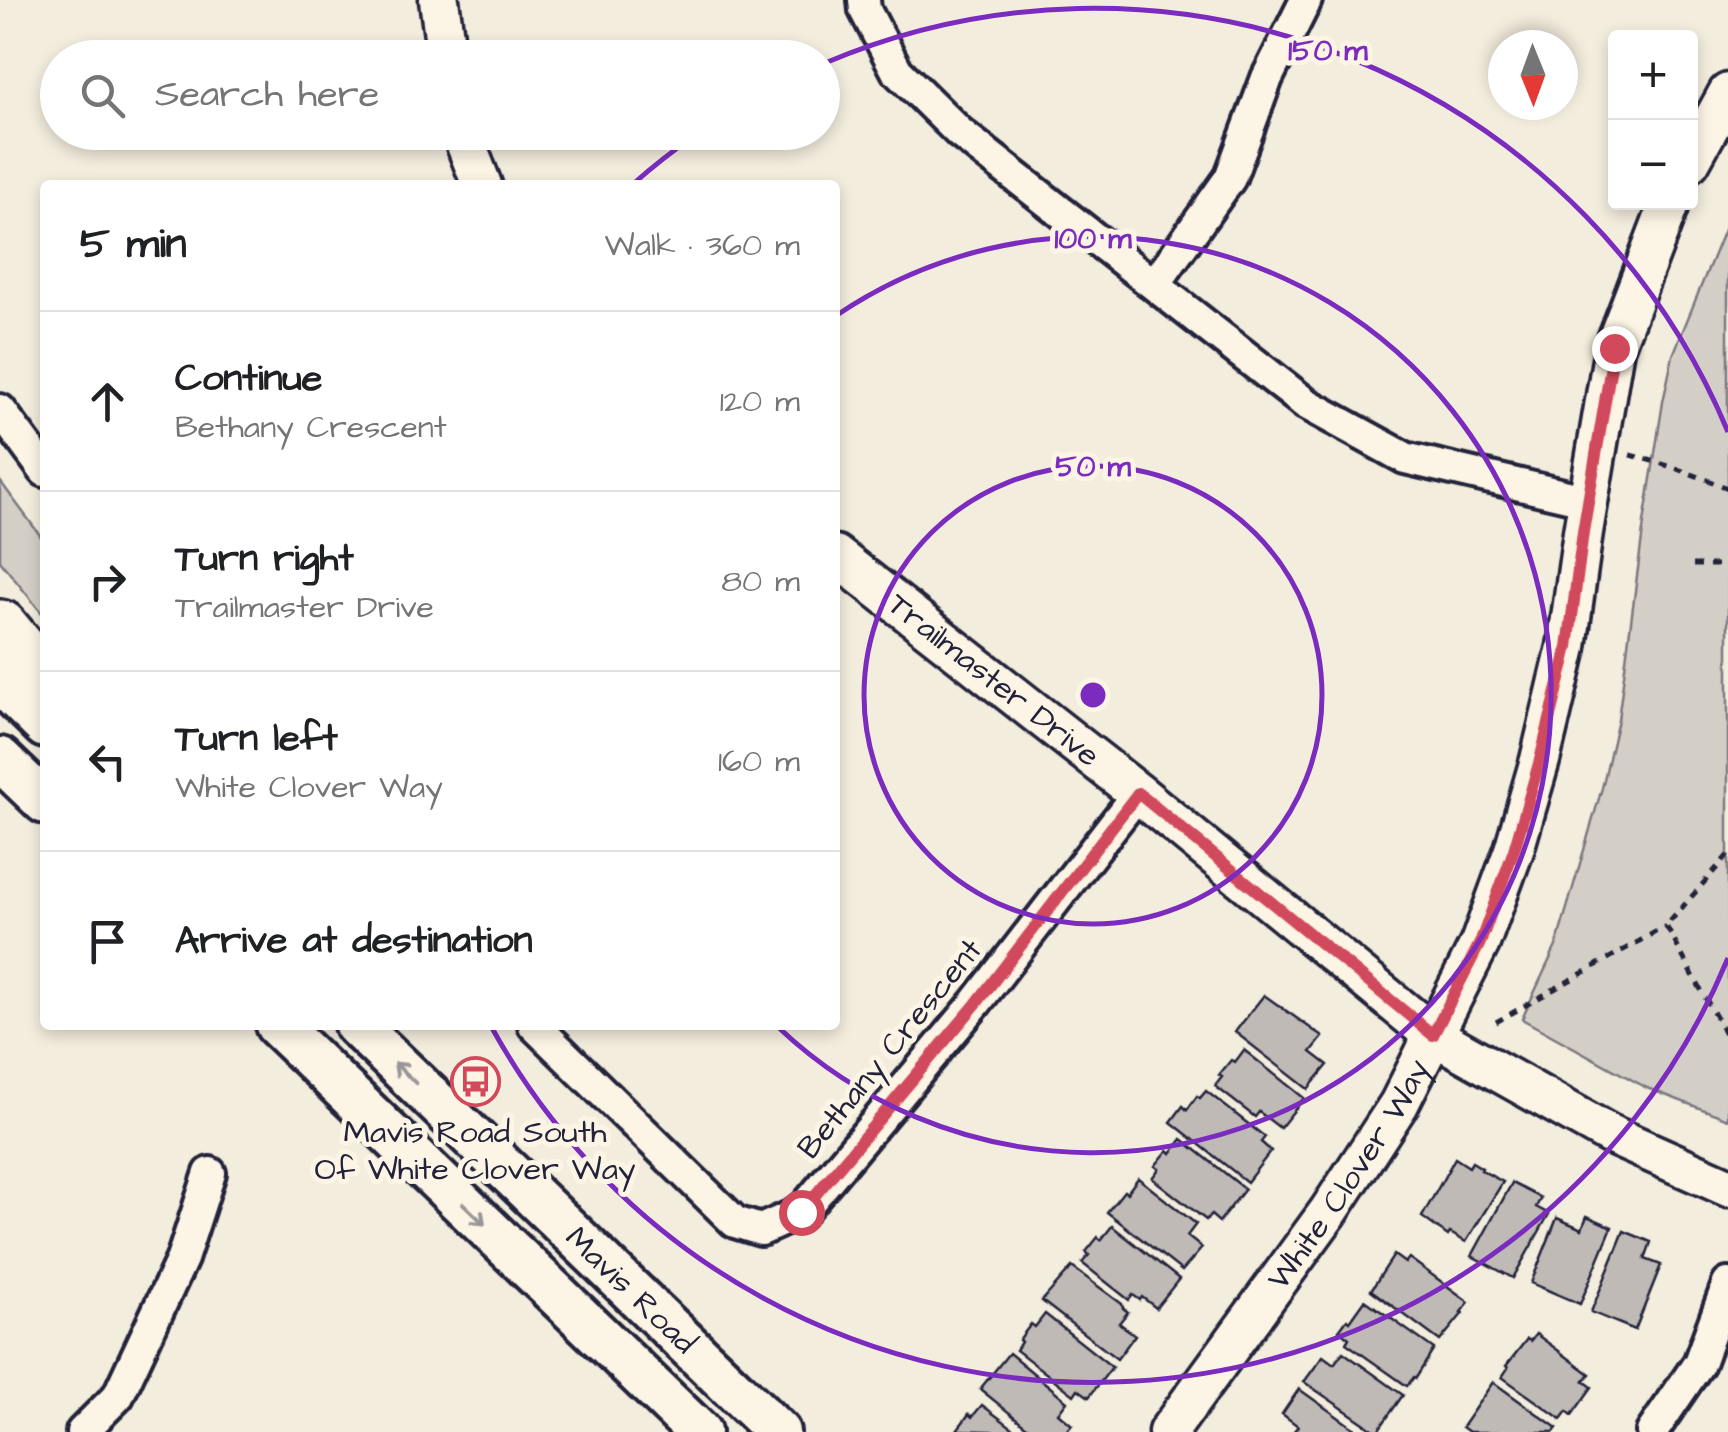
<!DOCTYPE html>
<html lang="en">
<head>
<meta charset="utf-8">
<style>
	:root { --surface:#fff; --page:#f6f6f6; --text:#202124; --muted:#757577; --line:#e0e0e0 }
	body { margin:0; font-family:"Architects Daughter",sans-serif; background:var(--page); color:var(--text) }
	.controls { position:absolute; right:30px; top:30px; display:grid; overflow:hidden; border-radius:10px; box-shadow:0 5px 15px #0003 }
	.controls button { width:90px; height:90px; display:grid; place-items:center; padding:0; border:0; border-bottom:2px solid var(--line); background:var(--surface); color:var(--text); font:50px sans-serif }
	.compass { position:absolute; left:1488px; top:30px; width:90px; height:90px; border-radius:50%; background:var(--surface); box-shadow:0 5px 15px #0003; rotate:179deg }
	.stop { position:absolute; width:30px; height:30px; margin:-22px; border:8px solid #d1495b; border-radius:50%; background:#fff }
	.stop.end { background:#d1495b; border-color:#fff; box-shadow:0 2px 10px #0008 }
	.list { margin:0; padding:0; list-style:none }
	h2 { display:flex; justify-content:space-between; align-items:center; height:130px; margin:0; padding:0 40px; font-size:42px }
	h2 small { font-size:32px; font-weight:400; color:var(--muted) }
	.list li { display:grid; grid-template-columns:65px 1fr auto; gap:30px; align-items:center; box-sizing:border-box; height:180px; padding:0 40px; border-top:2px solid var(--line) }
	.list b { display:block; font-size:38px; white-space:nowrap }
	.list p { margin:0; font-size:32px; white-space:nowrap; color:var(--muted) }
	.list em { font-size:32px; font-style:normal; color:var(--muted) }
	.icon { flex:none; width:55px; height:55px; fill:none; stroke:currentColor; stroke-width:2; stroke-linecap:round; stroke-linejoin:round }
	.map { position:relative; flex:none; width:1728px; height:1432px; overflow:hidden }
	.search { position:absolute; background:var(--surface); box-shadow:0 5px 15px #0003; left:40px; top:40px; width:800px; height:110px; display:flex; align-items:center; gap:25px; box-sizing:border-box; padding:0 35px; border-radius:55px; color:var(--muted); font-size:38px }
	.panel { position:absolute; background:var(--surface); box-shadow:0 5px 15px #0003; left:40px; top:180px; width:800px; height:850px; border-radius:10px }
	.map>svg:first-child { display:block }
	.green { fill:#d4cfc6; stroke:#7b7880; stroke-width:2.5 }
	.building { fill:#bfbab6; stroke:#22223b; stroke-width:2.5 }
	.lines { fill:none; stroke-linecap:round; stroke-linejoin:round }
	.minor-casing { stroke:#22223b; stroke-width:38 }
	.tertiary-casing { stroke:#22223b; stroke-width:45 }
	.secondary-casing { stroke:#22223b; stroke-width:50 }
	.motorway-casing { stroke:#22223b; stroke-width:62 }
	.path { stroke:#22223b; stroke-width:5; stroke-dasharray:8 8; stroke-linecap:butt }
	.minor { stroke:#fcf5e5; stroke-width:30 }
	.tertiary { stroke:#fcf5e5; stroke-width:38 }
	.secondary { stroke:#fcf5e5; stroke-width:42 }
	.motorway { stroke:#fcf5e5; stroke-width:55 }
	.oneway { stroke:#9a9698 }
	.route { stroke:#d1495b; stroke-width:12 }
	.ring { fill:none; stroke:#7b2cbf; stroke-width:5 }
	.labels { text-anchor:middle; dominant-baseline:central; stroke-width:10; stroke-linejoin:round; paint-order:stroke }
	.street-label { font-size:32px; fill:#22223b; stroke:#fcf5e5 }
	.poi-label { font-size:32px; fill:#22223b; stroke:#fcf5e5 }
	.centre { fill:#7b2cbf; stroke:#fcf5e5; stroke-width:5 }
	.ring-label { font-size:30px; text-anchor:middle; font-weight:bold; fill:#7b2cbf; stroke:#fcf5e5; stroke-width:10; stroke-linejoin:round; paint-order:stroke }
</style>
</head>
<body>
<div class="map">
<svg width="1728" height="1432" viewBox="0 0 1728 1432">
	<rect width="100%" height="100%" fill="#f3edde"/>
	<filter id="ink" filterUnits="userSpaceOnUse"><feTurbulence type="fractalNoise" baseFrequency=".01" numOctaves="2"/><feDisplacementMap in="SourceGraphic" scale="20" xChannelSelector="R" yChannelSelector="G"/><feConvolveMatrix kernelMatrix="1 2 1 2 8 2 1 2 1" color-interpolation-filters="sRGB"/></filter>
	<g filter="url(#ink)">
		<!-- green -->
		<g class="green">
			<polygon points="1728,220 1728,1119 1647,1088 1522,1019 1556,946 1602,788 1618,720 1644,523 1663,402 1673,355"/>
			<polygon points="0,481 45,542 45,617 0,561"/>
		</g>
		<!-- building -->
		<g class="building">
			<polygon points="1264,995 1323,1037 1311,1052 1328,1065 1308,1089 1235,1032"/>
			<polygon points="1244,1050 1304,1098 1280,1128 1259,1112 1255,1117 1215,1086 1222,1077 1219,1075 1231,1060 1235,1062"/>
			<polygon points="1206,1091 1265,1137 1261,1142 1271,1151 1247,1182 1171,1122 1183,1106 1187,1110 1197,1096 1200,1098"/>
			<polygon points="1182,1139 1245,1189 1219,1222 1211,1215 1206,1220 1152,1178 1159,1169 1155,1166 1168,1150 1171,1153"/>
			<polygon points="1455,1158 1469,1167 1472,1162 1482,1168 1481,1170 1503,1182 1466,1242 1450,1233 1448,1236 1422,1217"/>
			<polygon points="1138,1178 1196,1224 1187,1236 1202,1248 1182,1271 1107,1212 1124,1191 1127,1193"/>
			<polygon points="1512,1183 1541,1198 1536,1207 1549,1214 1513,1278 1472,1256"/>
			<polygon points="1587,1216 1612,1227 1580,1304 1531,1283 1557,1218 1582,1229"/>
			<polygon points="1112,1226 1179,1279 1156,1308 1142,1297 1140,1300 1133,1295 1129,1300 1082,1263 1089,1255 1086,1252 1098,1237 1101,1240"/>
			<polygon points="1624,1231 1651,1242 1645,1259 1661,1265 1635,1330 1591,1312"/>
			<polygon points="1394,1255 1405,1263 1409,1258 1469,1302 1461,1312 1463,1313 1440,1341 1371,1290"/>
			<polygon points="1072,1267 1122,1304 1123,1308 1128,1312 1119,1323 1135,1335 1117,1359 1042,1301"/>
			<polygon points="1365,1300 1434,1349 1416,1378 1414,1377 1407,1386 1346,1343 1349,1338 1339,1330 1347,1319 1350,1321"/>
			<polygon points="1045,1314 1112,1367 1089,1397 1078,1389 1074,1395 1016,1350 1021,1342 1019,1340 1031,1324 1035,1327"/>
			<polygon points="1536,1334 1590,1374 1584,1381 1592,1387 1572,1415 1567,1411 1561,1419 1502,1377 1508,1368 1506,1366 1527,1339 1530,1341"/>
			<polygon points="1343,1352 1403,1395 1377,1432 1304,1382 1323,1356 1334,1364"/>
			<polygon points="1009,1353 1067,1401 1058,1413 1072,1425 1066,1432 1033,1432 980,1389"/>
			<polygon points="1493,1382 1557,1428 1554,1432 1469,1432 1462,1427"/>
			<polygon points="1299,1389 1359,1432 1293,1432 1298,1426 1282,1414"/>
			<polygon points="982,1405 1018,1432 957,1430 969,1414 972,1417"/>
		</g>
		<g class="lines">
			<defs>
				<g id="minor">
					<polyline points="864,0 865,10 897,71 960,133 1305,403 1405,458 1589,501"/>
					<polyline points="1155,284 1230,178 1267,78 1306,0"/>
					<polyline points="0,410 45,471"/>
					<polyline points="534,1025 735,1222 761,1230 801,1212 975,1004 1138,793"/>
					<polyline points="82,1432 118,1396 182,1259 210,1173"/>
					<polyline points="1652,1432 1699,1363 1728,1284"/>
				</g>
				<g id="tertiary">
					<polyline points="439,0 447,58"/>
					<polyline points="461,132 482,185"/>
					<polyline points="1690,162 1728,93"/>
					<path id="s1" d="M835,555L1138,793L1433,1035L1609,1134L1728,1187"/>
					<path id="s2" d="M1168,1432L1329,1211L1399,1104L1480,943L1514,850L1540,760L1567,647L1583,532L1614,348L1670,202"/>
				</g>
				<g id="secondary">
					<polyline points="0,682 45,726"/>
					<polyline points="0,759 45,802"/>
					<polyline points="277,1025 699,1432"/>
					<path id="s3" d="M356,1025L778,1432"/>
				</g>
				<polyline id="motorway" points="0,628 45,682"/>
			</defs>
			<!-- minor casing -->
			<use href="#minor" class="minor-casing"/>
			<!-- tertiary casing -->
			<use href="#tertiary" class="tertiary-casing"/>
			<!-- secondary casing -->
			<use href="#secondary" class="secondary-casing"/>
			<!-- motorway casing -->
			<use href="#motorway" class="motorway-casing"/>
			<!-- path -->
			<g class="path">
				<path d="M1630,455C1663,463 1696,475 1728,488"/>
				<polyline points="1693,565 1728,565"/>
				<polyline points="1728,855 1666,926 1728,1039"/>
				<polyline points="1496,1022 1666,926"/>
			</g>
			<!-- minor -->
			<use href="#minor" class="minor"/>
			<!-- tertiary -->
			<use href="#tertiary" class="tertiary"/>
			<!-- secondary -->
			<use href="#secondary" class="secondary"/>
			<!-- motorway -->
			<use href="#motorway" class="motorway"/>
		</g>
		<!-- one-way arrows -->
		<defs><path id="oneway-shaft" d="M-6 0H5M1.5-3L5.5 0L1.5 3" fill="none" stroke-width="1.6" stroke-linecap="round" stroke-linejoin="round" transform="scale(2.5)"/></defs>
		<g class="oneway">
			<use href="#oneway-shaft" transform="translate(405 1073) rotate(-136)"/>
			<use href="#oneway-shaft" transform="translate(474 1214) rotate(44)"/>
		</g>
	</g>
	<g class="lines" filter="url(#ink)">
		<!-- route -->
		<polyline class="route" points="801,1212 976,1004 1138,793 1433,1035 1480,943 1514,850 1540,760 1568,647 1583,532 1614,348"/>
	</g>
	<!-- distance rings -->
	<g class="ring">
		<circle cx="1093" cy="695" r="229"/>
		<path d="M837 315A458 458 0 1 1 778 1027"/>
		<path d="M1728 958A687 687 0 0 1 492 1028M633 184A687 687 0 0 1 694 136M825 63A687 687 0 0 1 1728 432"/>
	</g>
	<!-- icons -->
	<defs>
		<symbol id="bus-ring" viewBox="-11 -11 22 22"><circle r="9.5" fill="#fcf5e5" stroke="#d1495b" stroke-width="1.5"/><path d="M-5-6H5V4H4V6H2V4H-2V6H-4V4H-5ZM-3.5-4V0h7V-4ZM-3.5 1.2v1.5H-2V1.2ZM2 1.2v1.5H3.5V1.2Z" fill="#d1495b"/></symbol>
	</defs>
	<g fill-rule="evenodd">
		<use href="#bus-ring" x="448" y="1054" width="55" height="55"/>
	</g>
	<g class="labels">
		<!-- street labels -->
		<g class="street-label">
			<text stroke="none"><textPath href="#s1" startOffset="202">Trailmaster Drive</textPath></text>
			<text transform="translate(890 1049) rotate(-51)">Bethany Crescent</text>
			<text stroke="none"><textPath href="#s2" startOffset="315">White Clover Way</textPath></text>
			<text stroke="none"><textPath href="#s3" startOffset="382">Mavis Road</textPath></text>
		</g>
		<!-- poi labels -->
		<g class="poi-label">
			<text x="475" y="1132">Mavis Road South<tspan x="475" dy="37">Of White Clover Way</tspan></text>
		</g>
	</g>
	<circle cx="1093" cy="695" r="15" class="centre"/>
	<g class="ring-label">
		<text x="1328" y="60">150 m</text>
		<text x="1093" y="248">100 m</text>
		<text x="1093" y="476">50 m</text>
	</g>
</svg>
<div class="controls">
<button>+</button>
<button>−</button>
</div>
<svg class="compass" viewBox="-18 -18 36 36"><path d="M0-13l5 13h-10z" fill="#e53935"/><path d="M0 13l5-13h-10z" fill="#757577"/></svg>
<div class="stop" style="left:801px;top:1212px"></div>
<div class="stop end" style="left:1614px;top:348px"></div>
<div class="search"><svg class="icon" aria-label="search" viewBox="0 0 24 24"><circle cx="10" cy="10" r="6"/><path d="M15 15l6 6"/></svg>Search here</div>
<section class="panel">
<h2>5 min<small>Walk · 360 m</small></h2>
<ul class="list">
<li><svg class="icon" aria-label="ahead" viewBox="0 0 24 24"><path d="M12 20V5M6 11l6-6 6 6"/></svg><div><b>Continue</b><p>Bethany Crescent</p></div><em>120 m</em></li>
<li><svg class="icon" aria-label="right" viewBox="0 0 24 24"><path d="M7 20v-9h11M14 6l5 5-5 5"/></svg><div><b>Turn right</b><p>Trailmaster Drive</p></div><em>80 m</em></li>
<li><svg class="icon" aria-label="left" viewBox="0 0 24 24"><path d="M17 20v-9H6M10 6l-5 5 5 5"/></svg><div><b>Turn left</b><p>White Clover Way</p></div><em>160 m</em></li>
<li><svg class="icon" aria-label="arrive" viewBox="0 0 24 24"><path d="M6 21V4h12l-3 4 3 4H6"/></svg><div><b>Arrive at destination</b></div></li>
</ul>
</section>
</div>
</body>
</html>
